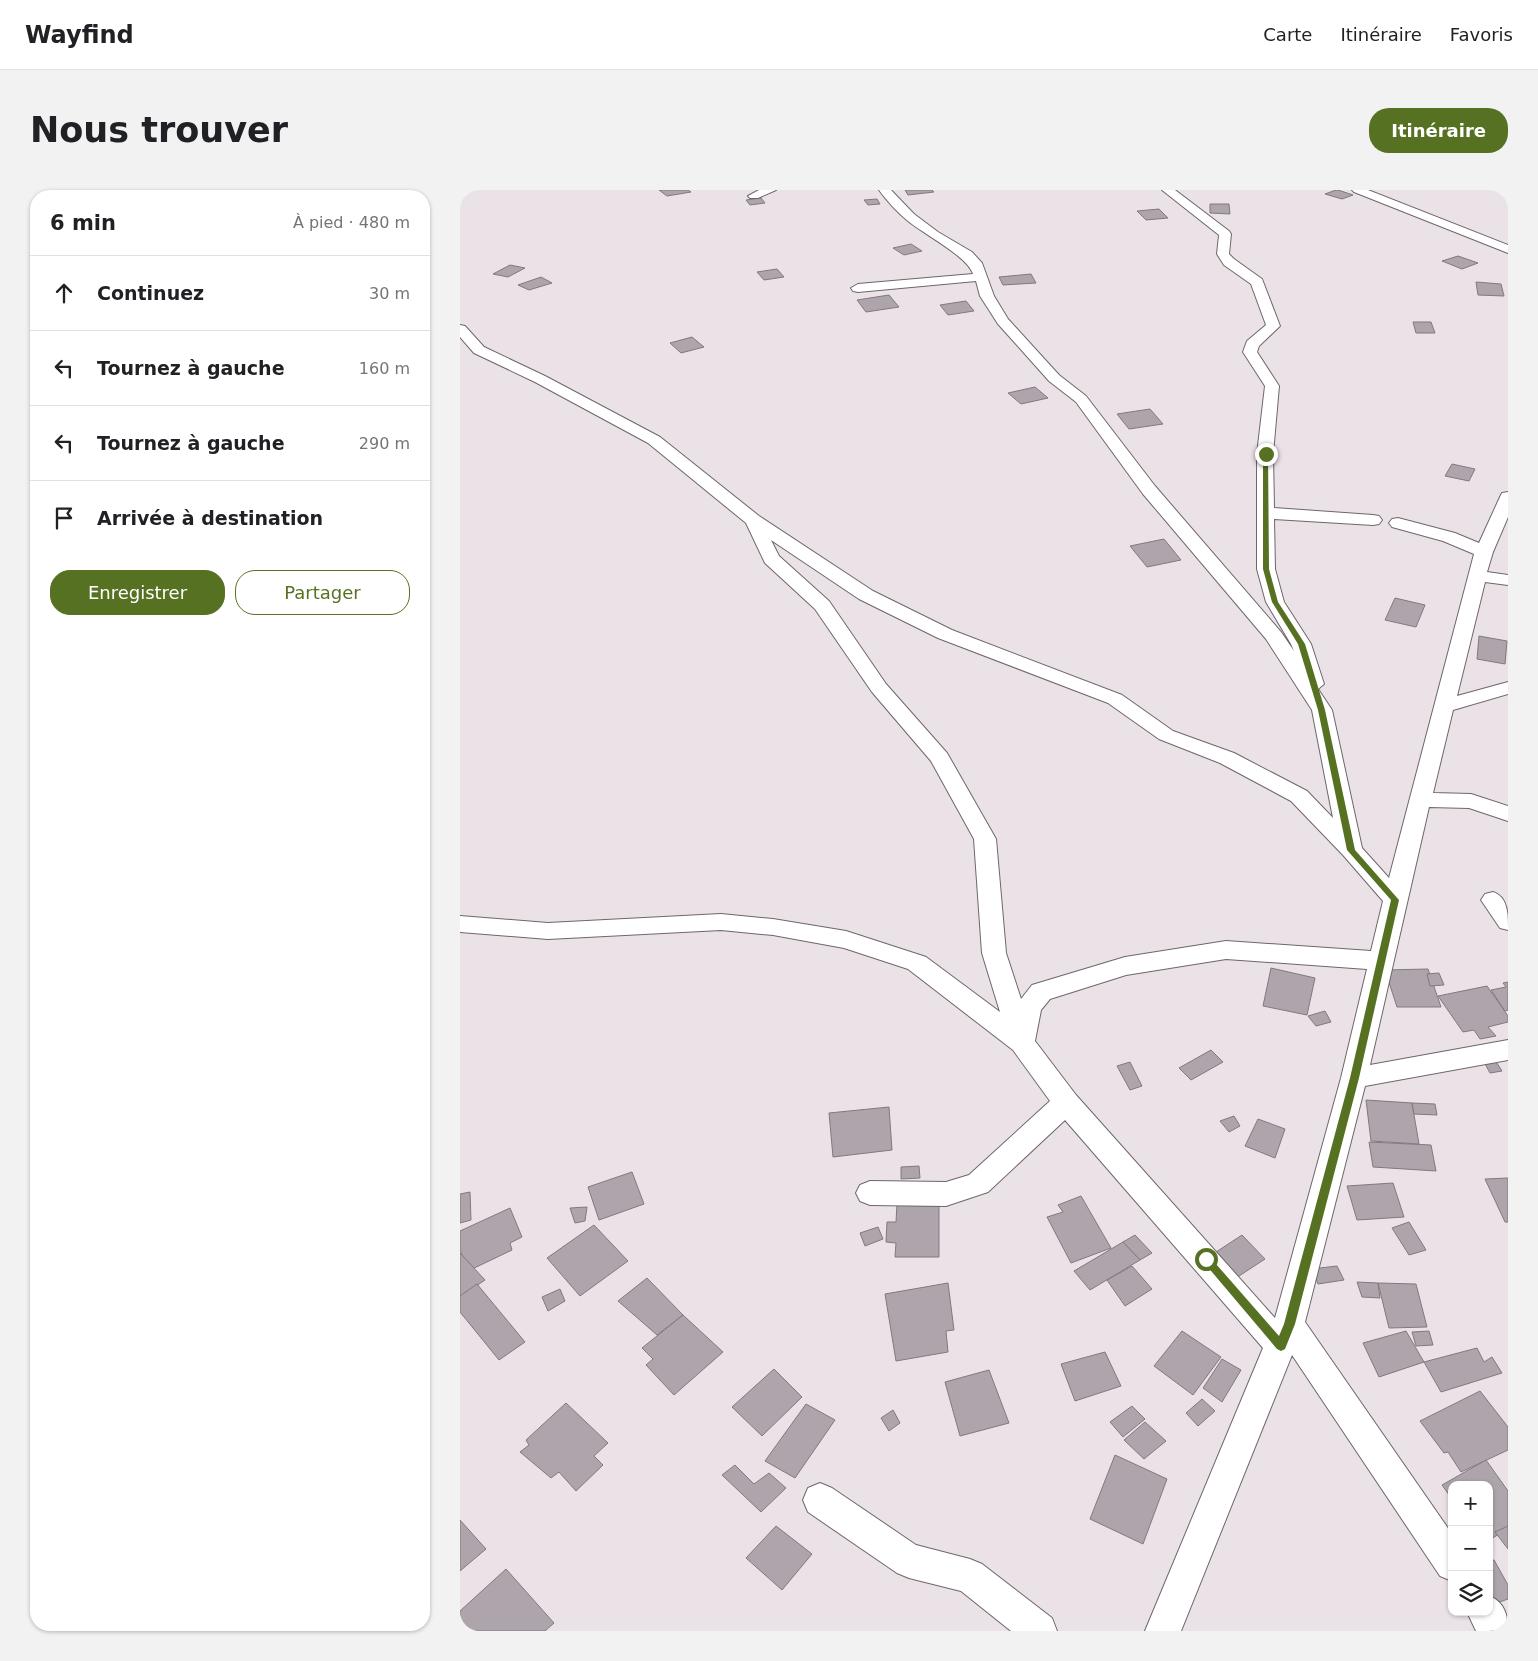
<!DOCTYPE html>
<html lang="fr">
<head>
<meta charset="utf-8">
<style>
	:root { --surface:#fff; --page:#f2f2f2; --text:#202124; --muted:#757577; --line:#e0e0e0; --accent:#577123 }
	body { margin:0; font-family:"DejaVu Sans",sans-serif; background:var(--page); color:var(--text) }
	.controls { position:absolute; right:15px; bottom:15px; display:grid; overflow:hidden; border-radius:10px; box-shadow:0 1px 4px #0004 }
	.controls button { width:45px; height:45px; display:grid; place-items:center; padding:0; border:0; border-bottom:1px solid var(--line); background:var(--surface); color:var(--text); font:25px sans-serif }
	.stop { position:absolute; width:15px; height:15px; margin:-11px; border:4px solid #577123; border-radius:50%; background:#fff }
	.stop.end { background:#577123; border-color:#fff; box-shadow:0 1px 5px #0008 }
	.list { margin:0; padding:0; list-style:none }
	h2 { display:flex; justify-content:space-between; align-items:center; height:65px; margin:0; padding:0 20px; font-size:21px }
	h2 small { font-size:16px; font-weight:400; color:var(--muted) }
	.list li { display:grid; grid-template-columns:32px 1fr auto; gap:15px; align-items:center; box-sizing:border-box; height:75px; padding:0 20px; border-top:1px solid var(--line) }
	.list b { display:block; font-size:19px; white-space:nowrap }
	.list em { font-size:16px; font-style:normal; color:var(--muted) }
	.actions { display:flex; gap:10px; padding:15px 20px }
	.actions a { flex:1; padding:11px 0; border:1px solid var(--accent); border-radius:20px; text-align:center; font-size:18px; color:var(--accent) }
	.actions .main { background:var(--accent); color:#fff }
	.icon { flex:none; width:28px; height:28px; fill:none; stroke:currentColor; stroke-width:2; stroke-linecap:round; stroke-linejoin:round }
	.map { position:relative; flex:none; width:1048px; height:1441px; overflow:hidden; border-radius:20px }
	header { display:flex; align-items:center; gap:30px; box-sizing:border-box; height:70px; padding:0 25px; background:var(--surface); border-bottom:1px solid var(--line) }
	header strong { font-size:24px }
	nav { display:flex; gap:28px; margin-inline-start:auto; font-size:18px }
	.intro { display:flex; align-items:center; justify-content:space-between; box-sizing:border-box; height:120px; padding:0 30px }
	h1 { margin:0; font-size:35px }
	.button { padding:12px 22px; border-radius:20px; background:var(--accent); color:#fff; font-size:18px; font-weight:700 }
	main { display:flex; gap:30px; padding:0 30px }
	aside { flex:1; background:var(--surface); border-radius:20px; box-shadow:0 1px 4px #0004 }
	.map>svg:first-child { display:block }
	.building { fill:#ada5ab; stroke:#81797e }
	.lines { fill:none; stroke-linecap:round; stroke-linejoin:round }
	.minor-casing { stroke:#6d666b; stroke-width:2 }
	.minor { fill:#fff; fill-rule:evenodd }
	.route { fill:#577123 }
</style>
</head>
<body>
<header>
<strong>Wayfind</strong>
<nav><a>Carte</a><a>Itinéraire</a><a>Favoris</a></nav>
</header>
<div class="intro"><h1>Nous trouver</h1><a class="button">Itinéraire</a></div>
<main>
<aside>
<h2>6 min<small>À pied · 480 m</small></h2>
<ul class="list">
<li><svg class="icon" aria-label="ahead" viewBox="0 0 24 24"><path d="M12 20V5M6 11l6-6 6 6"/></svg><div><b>Continuez</b></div><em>30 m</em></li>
<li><svg class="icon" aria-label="left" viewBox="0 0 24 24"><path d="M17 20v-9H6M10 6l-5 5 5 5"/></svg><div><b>Tournez à gauche</b></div><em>160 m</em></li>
<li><svg class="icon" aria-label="left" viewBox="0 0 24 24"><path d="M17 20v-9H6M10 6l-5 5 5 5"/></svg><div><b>Tournez à gauche</b></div><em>290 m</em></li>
<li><svg class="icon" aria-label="arrive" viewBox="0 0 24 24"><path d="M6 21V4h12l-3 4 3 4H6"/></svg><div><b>Arrivée à destination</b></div></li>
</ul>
<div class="actions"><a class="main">Enregistrer</a><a>Partager</a></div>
</aside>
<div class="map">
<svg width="1048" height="1441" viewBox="0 0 1048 1441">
	<rect width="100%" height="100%" fill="#ebe2e8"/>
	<!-- building -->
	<g class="building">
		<polygon points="199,0 228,0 231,2 207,6"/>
		<polygon points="445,0 472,0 474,2 448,5"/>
		<polygon points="876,0 878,0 893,5 882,9 865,4"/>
		<polygon points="301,8 305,13 290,15 286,10"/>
		<polygon points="417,9 420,14 408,15 404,10"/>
		<polygon points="750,14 769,14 770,24 750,23"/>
		<polygon points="699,19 708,28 686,30 677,21"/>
		<polygon points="451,54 462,61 444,65 433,58"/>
		<polygon points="998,66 1018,73 1002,79 982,71"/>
		<polygon points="50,75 65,78 48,87 33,84"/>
		<polygon points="317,79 324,87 304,90 297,82"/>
		<polygon points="571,84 576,93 543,95 539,87"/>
		<polygon points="81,87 92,93 69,100 58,95"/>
		<polygon points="1016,92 1041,94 1044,106 1018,105"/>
		<polygon points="429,105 439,117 406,122 397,110"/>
		<polygon points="506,111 514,121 488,125 480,115"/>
		<polygon points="953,132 971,132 975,143 956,143"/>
		<polygon points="232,147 244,157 221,163 210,153"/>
		<polygon points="575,197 588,208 561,214 548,203"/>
		<polygon points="690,219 703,234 669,239 657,224"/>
		<polygon points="992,274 1015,279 1009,291 985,286"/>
		<polygon points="704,349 721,370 687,377 670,356"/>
		<polygon points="935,408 965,415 956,437 925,430"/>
		<polygon points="1019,446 1047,451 1045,474 1017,469"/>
		<polygon points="811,778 855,788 847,825 803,816"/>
		<polygon points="968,779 981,817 937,817 925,780"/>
		<polygon points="979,783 984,795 970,796 967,784"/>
		<polygon points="1048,792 1048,820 1045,821 1031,800 1046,797 1043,793"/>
		<polygon points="1027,796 1048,826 1048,832 1028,837 1036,846 1020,849 1014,840 1003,842 978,806"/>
		<polygon points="865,821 871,832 856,836 848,826"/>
		<polygon points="751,860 763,872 731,890 719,878"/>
		<polygon points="1035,870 1042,881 1030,883 1024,872"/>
		<polygon points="670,872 682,896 670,900 657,876"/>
		<polygon points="906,910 952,913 959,954 911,951"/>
		<polygon points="952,913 975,914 977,925 954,924"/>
		<polygon points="429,917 432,960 373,967 369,923"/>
		<polygon points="774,926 780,936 769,942 760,931"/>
		<polygon points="798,929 825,939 815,968 785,956"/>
		<polygon points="909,952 971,955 976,981 913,977"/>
		<polygon points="459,976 460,988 441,989 441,977"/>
		<polygon points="172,982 184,1014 139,1030 128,997"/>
		<polygon points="1048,988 1048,1032 1045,1032 1025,989"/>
		<polygon points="933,993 944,1027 897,1030 887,996"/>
		<polygon points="10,1002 11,1030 0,1033 0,1004"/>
		<polygon points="621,1006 651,1058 611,1073 587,1027 603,1022 598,1015"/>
		<polygon points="479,1011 479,1067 435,1067 436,1053 426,1052 427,1032 436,1032 437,1014"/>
		<polygon points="127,1017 125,1031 115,1033 110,1018"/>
		<polygon points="50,1018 62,1047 50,1053 52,1060 8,1081 0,1060 0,1041"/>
		<polygon points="949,1032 966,1060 949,1065 932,1038"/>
		<polygon points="134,1035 168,1071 120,1106 87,1068"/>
		<polygon points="418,1037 423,1049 405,1056 400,1043"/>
		<polygon points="675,1045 692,1063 680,1070 663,1052"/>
		<polygon points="782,1045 805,1069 776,1088 753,1064"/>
		<polygon points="663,1052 680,1070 630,1100 614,1081"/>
		<polygon points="0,1063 25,1090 0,1107"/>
		<polygon points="672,1076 692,1099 665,1116 647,1090"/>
		<polygon points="877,1076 884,1090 858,1094 852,1079"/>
		<polygon points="187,1088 223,1125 197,1145 158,1111"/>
		<polygon points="897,1092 918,1093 920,1108 902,1107"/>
		<polygon points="488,1093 494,1140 486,1141 488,1162 436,1171 425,1104"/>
		<polygon points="918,1093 956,1094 967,1137 929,1138"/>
		<polygon points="17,1094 65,1152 39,1170 0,1122 0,1106"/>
		<polygon points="100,1099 105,1111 88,1121 82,1107"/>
		<polygon points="223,1125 263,1162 214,1205 186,1175 193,1169 182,1158"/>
		<polygon points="722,1141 761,1167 733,1205 694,1176"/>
		<polygon points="946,1141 964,1172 919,1187 903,1153"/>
		<polygon points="969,1141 973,1155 956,1156 952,1142"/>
		<polygon points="1017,1158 1024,1172 1032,1167 1042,1183 981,1202 964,1172"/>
		<polygon points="645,1162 661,1196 615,1211 601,1174"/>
		<polygon points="762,1169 781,1180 762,1212 743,1198"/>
		<polygon points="314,1179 342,1207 302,1246 272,1217"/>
		<polygon points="529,1180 549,1233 500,1246 485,1192"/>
		<polygon points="1020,1201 1048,1237 1048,1260 1001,1282 988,1262 984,1263 960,1231"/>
		<polygon points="742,1209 755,1221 738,1236 726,1223"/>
		<polygon points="106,1213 148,1253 134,1266 143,1275 116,1301 99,1282 91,1288 60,1262 69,1255 66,1250"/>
		<polygon points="346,1214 375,1230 335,1288 305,1271"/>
		<polygon points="672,1216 685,1229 663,1247 650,1232"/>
		<polygon points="433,1220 440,1233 429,1241 421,1228"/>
		<polygon points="685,1232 706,1251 684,1269 664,1250"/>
		<polygon points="655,1265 707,1289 683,1354 630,1329"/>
		<polygon points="1026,1270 1048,1301 1048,1339 1029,1350 1029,1295 992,1295 992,1309 982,1295"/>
		<polygon points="275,1275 294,1294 309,1283 326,1298 301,1322 262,1285"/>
		<polygon points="0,1330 26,1359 0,1381"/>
		<polygon points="316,1336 352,1364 322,1400 286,1368"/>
		<polygon points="1048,1336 1048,1359 1035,1342"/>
		<polygon points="1034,1370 1048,1395 1048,1409 1029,1416 1029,1371"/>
		<polygon points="46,1379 94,1433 85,1441 0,1441 0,1421"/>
	</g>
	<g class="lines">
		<defs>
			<g id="minor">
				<polygon points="299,0 316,0 298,8 290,8 288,6"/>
				<path d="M419,0H431L454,24L478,42L512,62L522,73L534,106L548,129L599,185L626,206L695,296L821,442L834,461L831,454L806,412L797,379V264L805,196L783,162L787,151L806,135L791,94L764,75L757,64L759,45L702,0H715L769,41L771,44L769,64L774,69L802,89L820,136L799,156L797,162L819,196L813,264L814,318L913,325L919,326L922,330L919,334L913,335L814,329L815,379L824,412L851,454L864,494L858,499L872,520L902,658L929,688L1014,364L983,351L932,337L929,333L932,329L938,328L995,343L1019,353L1040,307L1042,303L1048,302V327L1033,362L1027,382L1048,385V395L1025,392L997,506L1048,492V504L993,520L973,603L1011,604L1048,616V631L1009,618L969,617L910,875L1048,850V870L905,896L845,1132L992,1344V1391L980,1386L832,1165L721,1441H685L803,1158L605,930L528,1002L486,1016L410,1015L400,1011L396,1003L400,995L410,991L486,992L509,985L590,911L553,860L448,779L384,758L313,745L261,740L88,749L0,742V726L88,733L261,724L313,729L386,741L466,767L540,822L522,763L514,649L471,571L412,502L355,419L305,373L286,333L188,253L75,192L14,163L0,147V135L5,136L24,157L85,186L200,247L299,326L413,401L492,440L662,505L713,541L774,563L847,601L873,628L852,520L806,449L683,304L616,212L589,191L538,134L520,106L516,91L398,102L393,101L391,98L398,94L513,84C507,66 465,45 448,31C438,23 427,11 419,0ZM311,350L399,409L478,448L648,513L699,549L760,573L831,611L883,665L923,711L911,761L766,751L665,767L572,795L561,809L546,763L536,649L487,563L426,494L369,411L319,366ZM766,769L907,779L881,888L815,1128L616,905L575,851L581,820L590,809L666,785Z"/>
				<polygon points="892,0 908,0 1048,55 1048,63 894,2"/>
				<path d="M1033,702C1048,707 1048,724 1048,740L1040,738L1021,710L1025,704Z"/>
				<polygon points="360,1293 372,1298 456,1355 510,1369 522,1374 592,1428 597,1441 551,1441 501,1401 449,1388 437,1383 348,1322 343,1310 348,1298"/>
				<path d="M1029,1406C1045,1412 1048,1426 1048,1441H1016L1007,1422H1029Z"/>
			</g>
		</defs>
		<!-- minor casing -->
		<use href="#minor" class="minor-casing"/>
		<!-- minor -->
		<use href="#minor" class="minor"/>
	</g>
	<!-- route -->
	<polygon class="route" points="806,263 808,264 809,379 818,412 845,454 865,520 895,660 939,710 899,888 835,1134 825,1159 821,1161 817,1159 741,1069 742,1066 749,1066 819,1146 824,1134 890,888 931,710 887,660 858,520 838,454 812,412 803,379 803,264"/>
</svg>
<div class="controls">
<button>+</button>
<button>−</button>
<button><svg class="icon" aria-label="layers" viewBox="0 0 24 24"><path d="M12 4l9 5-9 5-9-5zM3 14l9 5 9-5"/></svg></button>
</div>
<div class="stop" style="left:746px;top:1069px"></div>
<div class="stop end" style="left:806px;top:264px"></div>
</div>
</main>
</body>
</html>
